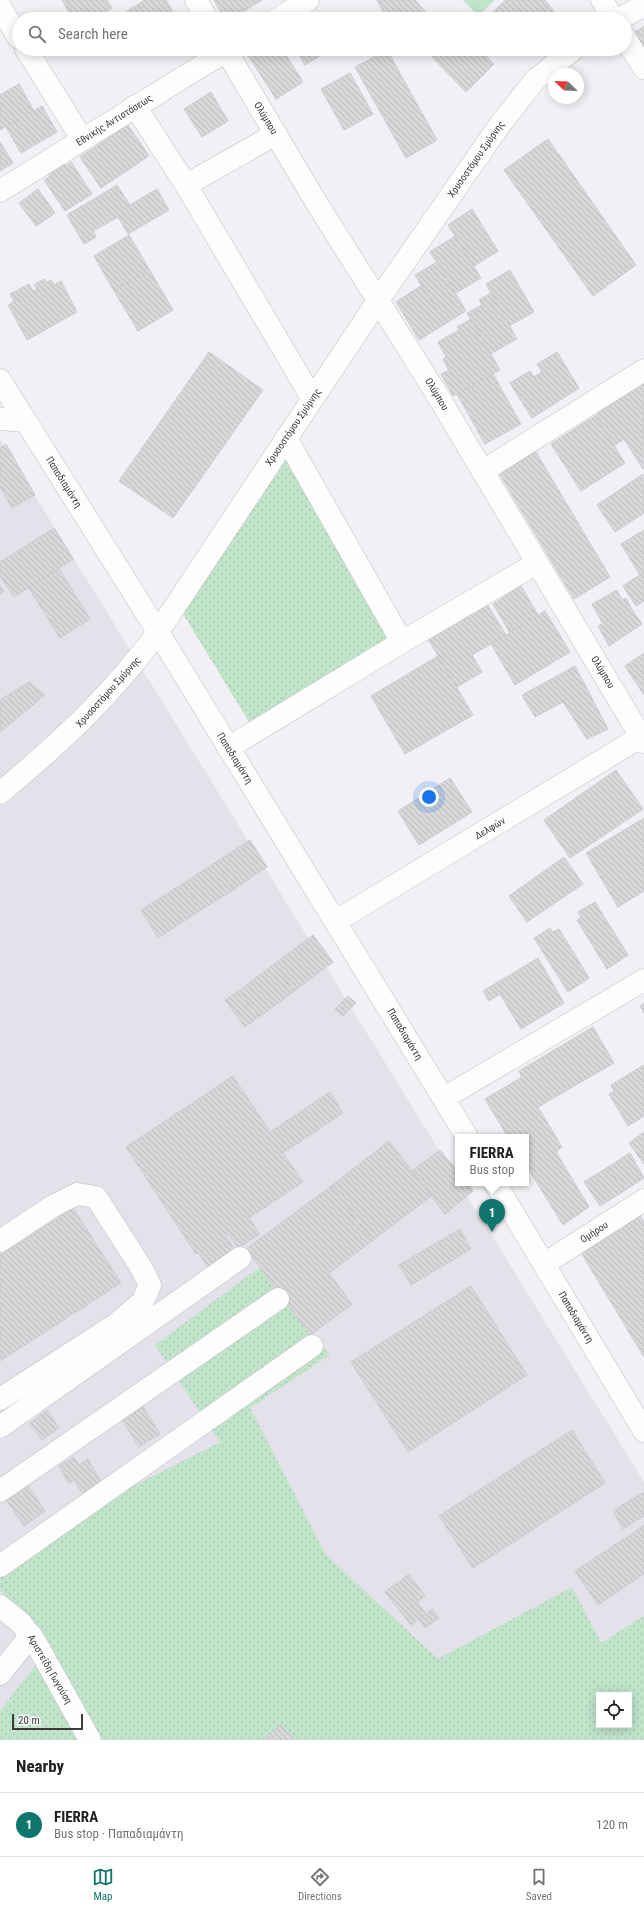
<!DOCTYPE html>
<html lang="en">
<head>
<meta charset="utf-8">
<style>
	:root { --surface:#fff; --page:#f6f6f6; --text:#202124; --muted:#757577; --line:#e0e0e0; --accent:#0f766e }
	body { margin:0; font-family:"Roboto Condensed",sans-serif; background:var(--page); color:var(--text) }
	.controls { position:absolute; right:12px; bottom:12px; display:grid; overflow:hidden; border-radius:0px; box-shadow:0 2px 10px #0003 }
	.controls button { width:36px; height:36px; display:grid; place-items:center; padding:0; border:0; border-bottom:1px solid var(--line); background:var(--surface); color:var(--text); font:20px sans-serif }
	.compass { position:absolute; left:548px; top:68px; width:36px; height:36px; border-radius:50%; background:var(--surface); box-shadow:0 2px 10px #0003; rotate:293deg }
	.scale { position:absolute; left:12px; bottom:10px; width:71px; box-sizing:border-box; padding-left:4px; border:2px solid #3b3a3c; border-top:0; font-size:11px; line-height:14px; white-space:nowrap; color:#3b3a3c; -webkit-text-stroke:3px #fdfdfe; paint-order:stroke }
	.you { position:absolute; left:429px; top:797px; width:14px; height:14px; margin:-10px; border:3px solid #fff; border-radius:50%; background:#1a73e8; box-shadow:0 0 0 6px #1a73e833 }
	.badge { display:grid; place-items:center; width:26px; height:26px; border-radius:50%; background:var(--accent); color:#fff; font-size:13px; font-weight:700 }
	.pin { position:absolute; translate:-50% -33px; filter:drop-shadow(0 1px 2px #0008) }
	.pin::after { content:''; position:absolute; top:21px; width:14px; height:12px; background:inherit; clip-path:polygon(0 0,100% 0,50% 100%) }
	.popup { position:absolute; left:455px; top:1134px; width:74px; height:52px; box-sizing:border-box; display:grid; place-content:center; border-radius:0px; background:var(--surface); filter:drop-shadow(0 1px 3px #0005); font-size:13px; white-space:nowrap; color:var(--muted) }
	.popup b { font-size:15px; color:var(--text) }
	.popup::after { content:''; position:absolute; left:50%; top:100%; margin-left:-8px; border:8px solid transparent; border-top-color:var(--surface) }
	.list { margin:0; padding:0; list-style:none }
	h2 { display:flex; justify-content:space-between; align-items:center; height:52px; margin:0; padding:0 16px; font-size:17px }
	h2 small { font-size:13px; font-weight:400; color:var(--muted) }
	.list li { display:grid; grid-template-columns:26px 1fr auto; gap:12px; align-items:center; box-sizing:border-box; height:64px; padding:0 16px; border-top:1px solid var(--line) }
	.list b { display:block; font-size:15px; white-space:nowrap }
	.list p { margin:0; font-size:13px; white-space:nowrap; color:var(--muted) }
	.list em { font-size:13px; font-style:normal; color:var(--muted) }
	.icon { flex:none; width:22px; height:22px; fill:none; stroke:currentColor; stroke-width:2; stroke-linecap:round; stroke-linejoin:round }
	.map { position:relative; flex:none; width:644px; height:1740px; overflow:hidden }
	.search { position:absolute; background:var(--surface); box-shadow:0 2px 10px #0003; left:12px; right:12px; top:12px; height:44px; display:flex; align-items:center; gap:10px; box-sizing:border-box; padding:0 14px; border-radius:22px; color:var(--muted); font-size:15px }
	.sheet { height:116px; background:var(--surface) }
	nav { display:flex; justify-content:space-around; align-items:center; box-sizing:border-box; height:56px; border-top:1px solid var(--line); background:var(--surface); font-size:11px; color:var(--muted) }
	nav a { display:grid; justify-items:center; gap:2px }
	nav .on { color:var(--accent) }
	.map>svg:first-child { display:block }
	.built { fill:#e4e1ea; fill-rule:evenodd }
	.grass { fill:url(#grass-dots); fill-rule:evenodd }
	.park { fill:#c1e4cb }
	.building { fill:url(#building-back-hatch); stroke:#cdcbce }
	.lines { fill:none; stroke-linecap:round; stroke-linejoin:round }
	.minor-casing { stroke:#bfbec1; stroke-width:23 }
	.minor { stroke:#fdfdfd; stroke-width:22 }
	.labels { text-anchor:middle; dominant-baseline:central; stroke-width:3; stroke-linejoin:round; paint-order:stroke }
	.street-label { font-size:10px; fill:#3b3a3c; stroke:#fdfdfe }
</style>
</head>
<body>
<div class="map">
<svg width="644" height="1740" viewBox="0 0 644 1740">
	<defs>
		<pattern id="grass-dots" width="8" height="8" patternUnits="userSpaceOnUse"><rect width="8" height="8" fill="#c1e4cb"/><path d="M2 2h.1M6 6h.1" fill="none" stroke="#a7c4af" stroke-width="1.8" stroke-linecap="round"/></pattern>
		<pattern id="building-back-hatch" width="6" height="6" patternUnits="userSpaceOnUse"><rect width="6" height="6" fill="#d8d7d9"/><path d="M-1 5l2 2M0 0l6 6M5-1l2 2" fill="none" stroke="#bab9bb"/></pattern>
	</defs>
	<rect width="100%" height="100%" fill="#f2f0f4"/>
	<!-- built -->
	<path class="built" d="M0,439L644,1482V1740H0ZM599,1695H629V1725H599Z"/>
	<!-- grass -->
	<g class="grass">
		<polygon points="289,460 392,640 252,727 182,612 285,461"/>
		<path d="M260,1267L330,1355L250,1408L326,1555L438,1659L572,1587L601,1643L644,1616V1740H0V1711L51,1645L0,1590V1554L220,1442L155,1345ZM599,1695H629V1725H599Z"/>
	</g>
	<!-- park -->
	<polygon class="park" points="463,0 495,0 478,16"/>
	<!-- building -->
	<g class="building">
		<polygon points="62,0 107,0 112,8 93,19 73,19"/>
		<polygon points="145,0 166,0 177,19 132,19 127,11"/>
		<polygon points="214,0 262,0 231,19 225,19"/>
		<polygon points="377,0 415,0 425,11 419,19 407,19 400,14 392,19 387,19"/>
		<polygon points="506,0 545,0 554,11 545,19 485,19"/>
		<polygon points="305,13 309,19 295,19"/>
		<polygon points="644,26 644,55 631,35"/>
		<polygon points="252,49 282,49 303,82 276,99 246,52"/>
		<polygon points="295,49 327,49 328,51 305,65"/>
		<polygon points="440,49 479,49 494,64 466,92 432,57"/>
		<polygon points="387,50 437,140 406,158 355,67"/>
		<polygon points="350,73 373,114 344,130 321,89"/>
		<polygon points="19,84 34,111 0,130 0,95"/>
		<polygon points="211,92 228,121 202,137 184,109"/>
		<polygon points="42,106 57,132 21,153 6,127"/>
		<polygon points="128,125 149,156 101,188 80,157"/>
		<polygon points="548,139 636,265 593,296 504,170"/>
		<polygon points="0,142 13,163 0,171"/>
		<polygon points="63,161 66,166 71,162 92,194 65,211 44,180 50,176 47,172"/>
		<polygon points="117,185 130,205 157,189 169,210 128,234 118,217 93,231 96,237 84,244 67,215"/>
		<polygon points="38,189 55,213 36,226 19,203"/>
		<polygon points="472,209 498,251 474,266 448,225"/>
		<polygon points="129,235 149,269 114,291 94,256"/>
		<polygon points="455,236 481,278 456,293 430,252"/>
		<polygon points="437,262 466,311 445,324 415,275"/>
		<polygon points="149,269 173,310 138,331 114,291"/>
		<polygon points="510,270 534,312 509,326 486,284"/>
		<polygon points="44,279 46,282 51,280 54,285 61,281 77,312 27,340 8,305 37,289 34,285"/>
		<polygon points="29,284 33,291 14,302 10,294"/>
		<polygon points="422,285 445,324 419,340 396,302"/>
		<polygon points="491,293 517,339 490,354 467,313 482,305 479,300"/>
		<polygon points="471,319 500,370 453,396 441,374 449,370 443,359 446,357 438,342 459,330 457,327"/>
		<polygon points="209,352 263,390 173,518 119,481"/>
		<polygon points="557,352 579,388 532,418 510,383 530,371 534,377 542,372 537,364"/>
		<polygon points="493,374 521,424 485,444 457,394"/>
		<polygon points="641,381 644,385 643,469 624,439 614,446 595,416 599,413 597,410"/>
		<polygon points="595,416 625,463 581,491 551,444"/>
		<polygon points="6,444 35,495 12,508 0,487 0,448"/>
		<polygon points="536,452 610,577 574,599 499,473"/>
		<polygon points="643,474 644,513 615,532 597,505"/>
		<polygon points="54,528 73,559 14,597 0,576 0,562"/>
		<polygon points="644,530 644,572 640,575 621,544"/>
		<polygon points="59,569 90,619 60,638 29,588"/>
		<polygon points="644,572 644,601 636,606 623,586"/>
		<polygon points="0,586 4,591 0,595"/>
		<polygon points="521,586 538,615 510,633 493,604"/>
		<polygon points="617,590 622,600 626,598 631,608 603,624 592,604"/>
		<polygon points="487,604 506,635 472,655 482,672 457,687 428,639"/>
		<polygon points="631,608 642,624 609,646 598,626"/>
		<polygon points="545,611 570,652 515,685 491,644"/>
		<polygon points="644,653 644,695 625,666"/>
		<polygon points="438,656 473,715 405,754 371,696"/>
		<polygon points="575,666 608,729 587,739 563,702 535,717 522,695"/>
		<polygon points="29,682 45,695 0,732 0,700"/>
		<polygon points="616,770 643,809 570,858 544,820"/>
		<polygon points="450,778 472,812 419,845 398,811"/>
		<polygon points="644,818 644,891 618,907 586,853"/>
		<polygon points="250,840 267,867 233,890 216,862"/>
		<polygon points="564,857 583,884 527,922 509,896"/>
		<polygon points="216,862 233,890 201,910 184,883"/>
		<polygon points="184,883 201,910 158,938 141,910"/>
		<polygon points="595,902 628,955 607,969 577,920 581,917 578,912"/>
		<polygon points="550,928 552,932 559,929 589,978 568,992 534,938"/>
		<polygon points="313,935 333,962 294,991 274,964"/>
		<polygon points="538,958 564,1003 521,1029 500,994 489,1001 483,991"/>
		<polygon points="274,964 294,991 259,1017 240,990"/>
		<polygon points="240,990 259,1017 245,1027 225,1000"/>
		<polygon points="348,996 356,1003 343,1016 335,1009"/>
		<polygon points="644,1003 644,1013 640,1006"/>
		<polygon points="593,1027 614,1063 538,1107 562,1147 556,1152 589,1207 563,1225 526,1165 526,1137 508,1137 485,1099 522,1077 519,1071"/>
		<polygon points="644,1065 644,1116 628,1126 609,1094 614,1091 611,1085"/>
		<polygon points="233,1076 270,1132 330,1092 343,1113 283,1153 303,1182 249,1218 260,1234 238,1248 229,1235 226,1236 235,1250 208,1267 198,1252 196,1254 126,1147"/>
		<polygon points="644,1132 644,1164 629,1143"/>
		<polygon points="389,1141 431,1196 372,1241 331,1186"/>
		<polygon points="440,1150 458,1172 458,1183 467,1183 473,1191 445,1214 412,1171"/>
		<polygon points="630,1153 644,1178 624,1191 608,1167"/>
		<polygon points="608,1167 624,1191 600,1206 584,1182"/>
		<polygon points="331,1186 372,1241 329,1273 352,1304 310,1335 246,1249"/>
		<polygon points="73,1208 121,1283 0,1361 0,1255"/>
		<polygon points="639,1214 644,1222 644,1357 580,1251"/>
		<polygon points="460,1229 471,1249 411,1285 399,1265"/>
		<polygon points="471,1286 527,1375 408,1452 351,1362"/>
		<polygon points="140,1402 160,1434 139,1447 119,1415"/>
		<polygon points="47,1410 59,1428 42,1440 30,1423"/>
		<polygon points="572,1430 605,1483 473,1568 439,1516"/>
		<polygon points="74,1457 79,1465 88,1459 101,1482 82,1493 74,1480 69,1484 59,1466"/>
		<polygon points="22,1477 45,1511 24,1526 1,1492"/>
		<polygon points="644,1492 644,1516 623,1529 613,1511"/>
		<polygon points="644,1525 644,1550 633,1533"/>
		<polygon points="633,1533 644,1550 644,1574 598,1605 575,1571"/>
		<polygon points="409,1574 425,1596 402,1614 385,1592"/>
		<polygon points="417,1602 426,1614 411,1625 402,1614"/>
		<polygon points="432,1609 439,1618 425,1628 419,1620"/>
		<polygon points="281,1725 294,1740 262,1740"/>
	</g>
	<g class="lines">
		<defs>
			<g id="minor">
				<polyline points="196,0 207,19"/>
				<polyline points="602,0 613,19"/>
				<polyline points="0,7 19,38"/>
				<polyline points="277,19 308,0"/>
				<polyline points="620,19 644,5"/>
				<polyline points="625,38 644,68"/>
				<polyline points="26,49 82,139"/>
				<polyline points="225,49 316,202 433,388 644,742"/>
				<polyline points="135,106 186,185 312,398"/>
				<polyline points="186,185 276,134"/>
				<polyline points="0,191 229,49"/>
				<polyline points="0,380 158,632 467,1137"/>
				<polyline points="0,419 25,421"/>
				<polyline points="286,438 402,642"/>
				<polyline points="483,471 644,370"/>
				<polyline points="228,748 402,642 537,563"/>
				<path d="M0,793C60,743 112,695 158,632L379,299L499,126L535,80L574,49"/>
				<polyline points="336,921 644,735"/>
				<polyline points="444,1098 644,980"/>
				<polyline points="495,1183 644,1431"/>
				<polyline points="0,1241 53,1206 77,1194 96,1197 142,1269 150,1285 143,1301 115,1325 0,1399"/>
				<polyline points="544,1264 644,1200"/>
				<polyline points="0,1427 240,1258"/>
				<polyline points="0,1491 278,1299"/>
				<polyline points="0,1566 312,1346"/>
				<polyline points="0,1606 21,1623 36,1643 90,1740"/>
				<polyline points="0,1674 31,1635"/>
			</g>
		</defs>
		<!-- minor casing -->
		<use href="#minor" class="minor-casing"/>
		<!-- minor -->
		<use href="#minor" class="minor"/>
	</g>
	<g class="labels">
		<!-- street labels -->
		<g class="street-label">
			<text transform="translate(266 118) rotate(59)">Ολύμπου</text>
			<text transform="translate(114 120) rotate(-32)">Εθνικής Αντιστάσεως</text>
			<text transform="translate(476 159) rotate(-55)">Χρυσοστόμου Σμύρνης</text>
			<text transform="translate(437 394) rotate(59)">Ολύμπου</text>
			<text transform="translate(293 427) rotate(-56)">Χρυσοστόμου Σμύρνης</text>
			<text transform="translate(64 482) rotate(58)">Παπαδιαμάντη</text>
			<text transform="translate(603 672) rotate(59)">Ολύμπου</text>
			<text transform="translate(108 692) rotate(-48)">Χρυσοστόμου Σμύρνης</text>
			<text transform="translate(235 758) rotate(58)">Παπαδιαμάντη</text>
			<text transform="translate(490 828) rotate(-31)">Δελφών</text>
			<text transform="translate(405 1034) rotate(59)">Παπαδιαμάντη</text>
			<text transform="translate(594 1232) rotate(-33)">Ομήρου</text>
			<text transform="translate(576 1317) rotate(59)">Παπαδιαμάντη</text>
			<text transform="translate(50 1669) rotate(60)">Αριστείδη Γωγούση</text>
		</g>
	</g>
</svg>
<div class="controls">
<button><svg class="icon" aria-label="locate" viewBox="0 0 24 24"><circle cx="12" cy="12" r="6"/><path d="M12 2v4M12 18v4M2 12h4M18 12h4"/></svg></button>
</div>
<svg class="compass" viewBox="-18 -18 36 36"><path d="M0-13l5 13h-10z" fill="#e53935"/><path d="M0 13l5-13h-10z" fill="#757577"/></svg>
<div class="scale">20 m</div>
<div class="you"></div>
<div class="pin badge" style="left:492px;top:1232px">1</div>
<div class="popup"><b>FIERRA</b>Bus stop</div>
<div class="search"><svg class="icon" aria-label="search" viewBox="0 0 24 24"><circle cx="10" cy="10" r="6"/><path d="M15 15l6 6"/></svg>Search here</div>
</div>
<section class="sheet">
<h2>Nearby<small></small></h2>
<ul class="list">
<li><span class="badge">1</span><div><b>FIERRA</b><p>Bus stop · Παπαδιαμάντη</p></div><em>120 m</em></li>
</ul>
</section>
<nav>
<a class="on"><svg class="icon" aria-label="map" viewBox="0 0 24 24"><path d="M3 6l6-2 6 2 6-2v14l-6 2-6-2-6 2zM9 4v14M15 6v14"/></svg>Map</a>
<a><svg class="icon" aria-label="directions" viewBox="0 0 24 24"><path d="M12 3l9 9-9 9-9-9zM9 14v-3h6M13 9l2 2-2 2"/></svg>Directions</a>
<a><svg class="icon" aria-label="saved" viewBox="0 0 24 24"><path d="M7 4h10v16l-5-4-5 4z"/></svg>Saved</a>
</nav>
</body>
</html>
